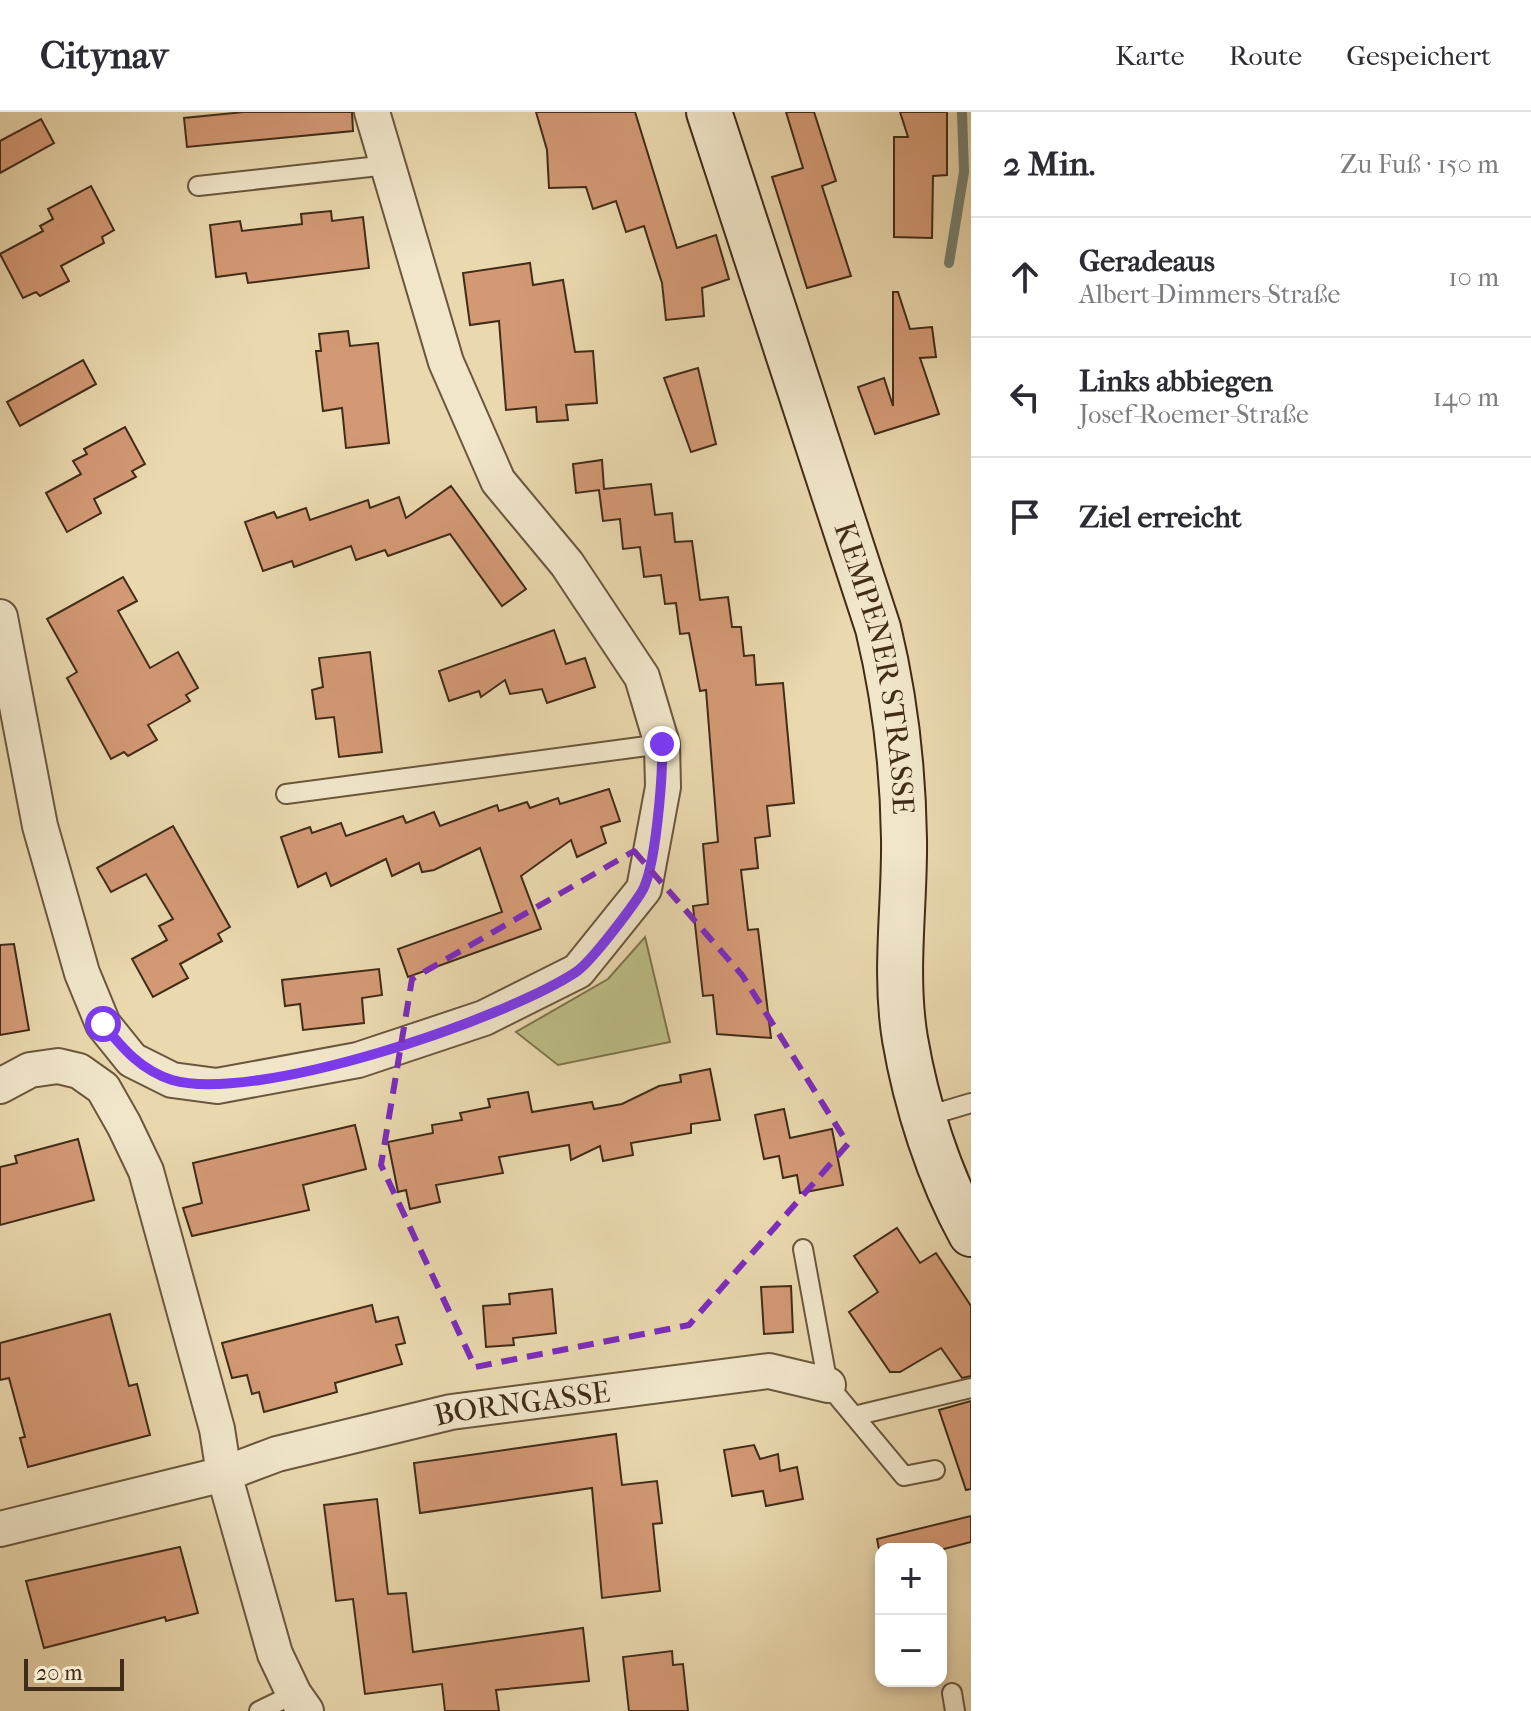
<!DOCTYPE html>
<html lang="de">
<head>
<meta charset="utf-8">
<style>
	:root { --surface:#fff; --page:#f2f2f3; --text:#2b2b33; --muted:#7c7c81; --line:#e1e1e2 }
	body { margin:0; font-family:"IM FELL French Canon",serif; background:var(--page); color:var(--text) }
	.controls { position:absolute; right:24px; bottom:24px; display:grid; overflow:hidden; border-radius:16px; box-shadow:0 4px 12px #0003 }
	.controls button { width:72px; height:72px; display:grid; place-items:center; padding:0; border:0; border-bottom:2px solid var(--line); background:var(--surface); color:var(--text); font:40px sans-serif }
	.scale { position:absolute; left:24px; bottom:20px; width:100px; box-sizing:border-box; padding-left:8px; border:4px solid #412c17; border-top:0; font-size:22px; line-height:28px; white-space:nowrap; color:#412c17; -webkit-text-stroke:6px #f1e6ca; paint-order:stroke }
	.stop { position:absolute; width:24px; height:24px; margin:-18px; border:6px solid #7c3aed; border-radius:50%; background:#fff }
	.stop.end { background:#7c3aed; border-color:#fff; box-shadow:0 2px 8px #0008 }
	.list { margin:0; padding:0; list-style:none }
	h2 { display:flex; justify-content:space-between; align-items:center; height:104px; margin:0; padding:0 32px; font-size:34px }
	h2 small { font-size:26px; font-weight:400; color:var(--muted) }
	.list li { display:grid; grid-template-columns:52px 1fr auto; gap:24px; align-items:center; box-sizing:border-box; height:120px; padding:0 32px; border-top:2px solid var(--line) }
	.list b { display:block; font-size:30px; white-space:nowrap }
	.list p { margin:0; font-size:26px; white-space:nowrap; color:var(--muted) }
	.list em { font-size:26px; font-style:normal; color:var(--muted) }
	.icon { flex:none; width:44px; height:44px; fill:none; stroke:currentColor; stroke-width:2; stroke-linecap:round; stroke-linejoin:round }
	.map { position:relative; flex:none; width:971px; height:1599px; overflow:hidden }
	header { display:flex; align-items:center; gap:48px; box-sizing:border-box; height:112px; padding:0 40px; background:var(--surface); border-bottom:2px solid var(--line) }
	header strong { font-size:38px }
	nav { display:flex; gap:44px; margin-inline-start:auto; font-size:28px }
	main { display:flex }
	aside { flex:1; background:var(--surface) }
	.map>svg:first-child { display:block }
	.green { fill:#bcbd86; stroke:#7e744e; stroke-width:2 }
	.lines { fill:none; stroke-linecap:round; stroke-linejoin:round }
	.stream { stroke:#758172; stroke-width:10 }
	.building { fill:#d39975; stroke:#412c17; stroke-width:2 }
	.lane-casing { stroke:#6b573d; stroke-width:22 }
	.street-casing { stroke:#6b573d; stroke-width:38 }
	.secondary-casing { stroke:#412c17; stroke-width:48 }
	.lane { stroke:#f1e6ca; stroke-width:18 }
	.street { stroke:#f1e6ca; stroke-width:34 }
	.secondary { stroke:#f1e6ca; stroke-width:44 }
	.route { stroke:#7c3aed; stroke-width:10 }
	.marked { fill:none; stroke:#7b2cbf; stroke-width:6; stroke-dasharray:16 10; stroke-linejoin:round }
	.labels { text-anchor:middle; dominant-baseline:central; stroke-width:6; stroke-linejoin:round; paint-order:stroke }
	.street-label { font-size:30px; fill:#412c17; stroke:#f1e6ca }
</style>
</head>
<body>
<header>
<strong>Citynav</strong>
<nav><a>Karte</a><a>Route</a><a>Gespeichert</a></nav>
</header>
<main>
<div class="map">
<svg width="971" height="1599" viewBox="0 0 971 1599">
	<rect width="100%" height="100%" fill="#ead8ae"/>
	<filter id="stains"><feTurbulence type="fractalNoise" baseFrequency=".0025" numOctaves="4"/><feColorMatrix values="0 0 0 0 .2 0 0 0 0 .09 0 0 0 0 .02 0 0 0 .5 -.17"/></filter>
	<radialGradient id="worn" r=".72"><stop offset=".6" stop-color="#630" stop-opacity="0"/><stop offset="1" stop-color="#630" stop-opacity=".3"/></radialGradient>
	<!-- green -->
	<polygon class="green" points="645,825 670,930 558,953 516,920 608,867"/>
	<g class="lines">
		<!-- stream -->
		<polyline class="stream" points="949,151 964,60 962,0"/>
	</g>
	<!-- building -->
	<g class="building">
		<polygon points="244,0 352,0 353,19 187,35 184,6"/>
		<polygon points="536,0 635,0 677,136 716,123 729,167 702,176 704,204 666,208 662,171 644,114 626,120 616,89 593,97 586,75 549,76 547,38"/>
		<polygon points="786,0 814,0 836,69 822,74 851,164 807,176 772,65 803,56"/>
		<polygon points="900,0 947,0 947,63 933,64 932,126 894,125 894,25 908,25"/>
		<polygon points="41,7 54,31 0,61 0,29"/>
		<polygon points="91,74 114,118 102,125 104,131 61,154 69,169 40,184 36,180 23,186 0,142 43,119 40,114 53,107 48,97"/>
		<polygon points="331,99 332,109 363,105 369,156 248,171 246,161 216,165 210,113 240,109 242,119 302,112 301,102"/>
		<polygon points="530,151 533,173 563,168 575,240 593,239 597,291 566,293 568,308 537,310 536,295 506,298 499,209 470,213 463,161"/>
		<polygon points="893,180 898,180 910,217 932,215 936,245 920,246 939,302 875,322 858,275 884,266 893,294"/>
		<polygon points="348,219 350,234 378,231 389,331 346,336 342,296 323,299 316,239 321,239 319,222"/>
		<polygon points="83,248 96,272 20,314 7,290"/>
		<polygon points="698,256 716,332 691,340 664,266"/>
		<polygon points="125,315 145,352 132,359 136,365 94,387 101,401 67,420 46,381 81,362 73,349 87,342 84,337"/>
		<polygon points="602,348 604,377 651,372 655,403 672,401 675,430 692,429 700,488 728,485 732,515 741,515 744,544 754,543 756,573 783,571 794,691 767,694 770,724 755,726 758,756 741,758 748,818 758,817 771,926 717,922 713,883 703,884 693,794 708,792 703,732 718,730 706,578 700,579 689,521 680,522 676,491 665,492 661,463 644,465 640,435 623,437 620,407 603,409 599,378 576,381 573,352"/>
		<polygon points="451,374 526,477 502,494 450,422 388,444 385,438 356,448 351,434 294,455 292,449 263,459 245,410 274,400 277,406 306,396 310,408 368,388 370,396 399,385 406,406"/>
		<polygon points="123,465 137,489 118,499 150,556 178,540 198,576 186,583 190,589 148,613 157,628 128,644 124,640 111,647 67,566 77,560 47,507"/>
		<polygon points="554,518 566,552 585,546 595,575 547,591 542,577 510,582 505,568 481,585 479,579 449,589 439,559"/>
		<polygon points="370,540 382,640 339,645 334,605 316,607 312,578 323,575 319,546"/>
		<polygon points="609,677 620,709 601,715 606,731 577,745 571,728 521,764 541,817 408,865 398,837 502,800 480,736 434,758 422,760 419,751 392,764 386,747 331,774 326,761 298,775 281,725 310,715 312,721 341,711 346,724 403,704 406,711 434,700 440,714 497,693 499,699 527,690 530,696 558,686 560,692"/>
		<polygon points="173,714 230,815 218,822 222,829 180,852 188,866 153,885 132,847 167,828 159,814 173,807 146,762 111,780 97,756"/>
		<polygon points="14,832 29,918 0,923 0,833"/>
		<polygon points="379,857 382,883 362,886 364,911 303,918 300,892 285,894 282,868"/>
		<polygon points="710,957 720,1008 691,1012 691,1021 631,1031 633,1043 603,1049 600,1034 571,1048 569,1033 499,1045 503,1061 436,1073 440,1090 410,1097 406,1078 398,1080 388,1030 433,1021 432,1013 462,1008 460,1001 490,995 488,987 528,980 532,1000 592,990 594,997 622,992 659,974 681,970 680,963"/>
		<polygon points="784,997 790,1026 832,1017 843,1073 800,1081 797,1063 783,1066 779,1044 764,1047 755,1003"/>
		<polygon points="355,1013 366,1057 303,1073 309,1098 192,1124 183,1096 202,1091 193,1051"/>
		<polygon points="78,1027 94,1088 0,1113 0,1055 17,1051 15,1044"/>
		<polygon points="897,1116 920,1151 936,1141 971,1194 971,1264 962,1266 941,1236 900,1260 890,1260 849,1200 878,1180 854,1144"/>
		<polygon points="791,1174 793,1220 764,1222 761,1175"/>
		<polygon points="552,1177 556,1221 513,1226 514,1233 486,1235 483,1194 510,1192 509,1182"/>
		<polygon points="372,1193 376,1210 398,1205 405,1231 396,1233 402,1252 335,1271 337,1280 264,1300 259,1280 252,1282 247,1263 232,1266 222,1231"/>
		<polygon points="110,1202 129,1274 137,1272 150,1323 28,1355 20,1326 25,1325 9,1266 0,1268 0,1231"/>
		<polygon points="971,1289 971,1377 966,1378 939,1298"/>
		<polygon points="616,1322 622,1373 657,1369 662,1411 653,1412 660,1479 602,1486 592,1376 420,1401 414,1351"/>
		<polygon points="754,1333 760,1347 778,1342 780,1359 797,1355 803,1387 766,1394 763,1379 732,1384 724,1338"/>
		<polygon points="377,1387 388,1482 406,1481 413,1540 583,1516 589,1569 496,1578 499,1599 445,1599 442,1572 365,1582 353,1487 336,1489 324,1393"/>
		<polygon points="971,1404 971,1430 944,1437 879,1437 877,1427"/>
		<polygon points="180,1435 198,1501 166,1509 165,1505 44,1536 26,1469"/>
		<polygon points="672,1539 673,1553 683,1552 688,1599 629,1599 623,1545"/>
	</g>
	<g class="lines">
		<defs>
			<g id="lane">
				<polyline points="198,74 388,53"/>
				<polyline points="286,682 662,632"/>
				<polyline points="924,1005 971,991"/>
				<polyline points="803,1137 828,1273 904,1364 935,1358"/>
				<polyline points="854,1304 971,1276"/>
				<polyline points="952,1581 955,1599"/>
				<polyline points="259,1599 294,1582"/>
			</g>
			<g id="street">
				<polyline points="0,505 40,714 82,861 103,912 132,948 172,968 217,974 358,948 484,906 578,859 644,777 663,675 662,632 642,565 567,452 498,369 446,250 372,0"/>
				<polyline points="0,974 30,958 58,954 79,959 103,976 124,1013 146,1059 217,1317 224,1362 275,1542 294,1582 306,1599"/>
				<path id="s1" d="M0,1417L224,1362L277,1342L451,1300L769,1259L828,1273"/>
			</g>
			<g id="secondary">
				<path id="s2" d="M709,0L878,516C895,586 903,655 904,727C905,793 894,860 905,927C916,992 939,1064 971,1122"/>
			</g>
		</defs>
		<!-- lane casing -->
		<use href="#lane" class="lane-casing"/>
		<!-- street casing -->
		<use href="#street" class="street-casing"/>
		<!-- secondary casing -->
		<use href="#secondary" class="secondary-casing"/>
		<!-- lane -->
		<use href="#lane" class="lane"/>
		<!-- street -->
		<use href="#street" class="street"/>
		<!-- secondary -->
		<use href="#secondary" class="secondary"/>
	</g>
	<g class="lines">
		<!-- route -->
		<path class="route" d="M103,912C123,937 141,958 172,968C255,992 503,908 576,860C591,850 630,798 641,781C656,759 663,661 662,632"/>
	</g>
	<!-- marked area -->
	<path class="marked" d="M634,739L742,863L848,1032L689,1213L475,1255L381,1053L412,867Z"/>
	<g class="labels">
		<!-- street labels -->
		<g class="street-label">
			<text stroke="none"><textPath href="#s2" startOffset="582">KEMPENER STRASSE</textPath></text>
			<text stroke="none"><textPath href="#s1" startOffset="538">BORNGASSE</textPath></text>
		</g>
	</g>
	<rect width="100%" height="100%" filter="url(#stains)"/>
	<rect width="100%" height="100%" fill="url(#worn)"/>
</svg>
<div class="controls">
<button>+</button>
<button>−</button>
</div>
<div class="scale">20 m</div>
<div class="stop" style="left:103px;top:912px"></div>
<div class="stop end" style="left:662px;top:632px"></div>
</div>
<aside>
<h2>2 Min.<small>Zu Fuß · 150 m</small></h2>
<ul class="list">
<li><svg class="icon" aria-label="ahead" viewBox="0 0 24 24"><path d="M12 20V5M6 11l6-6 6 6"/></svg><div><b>Geradeaus</b><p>Albert-Dimmers-Straße</p></div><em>10 m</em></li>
<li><svg class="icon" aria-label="left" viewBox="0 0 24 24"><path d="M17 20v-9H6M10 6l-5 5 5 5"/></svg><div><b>Links abbiegen</b><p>Josef-Roemer-Straße</p></div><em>140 m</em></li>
<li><svg class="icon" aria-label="arrive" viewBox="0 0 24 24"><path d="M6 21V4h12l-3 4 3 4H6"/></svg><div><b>Ziel erreicht</b></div></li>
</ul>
</aside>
</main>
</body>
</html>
